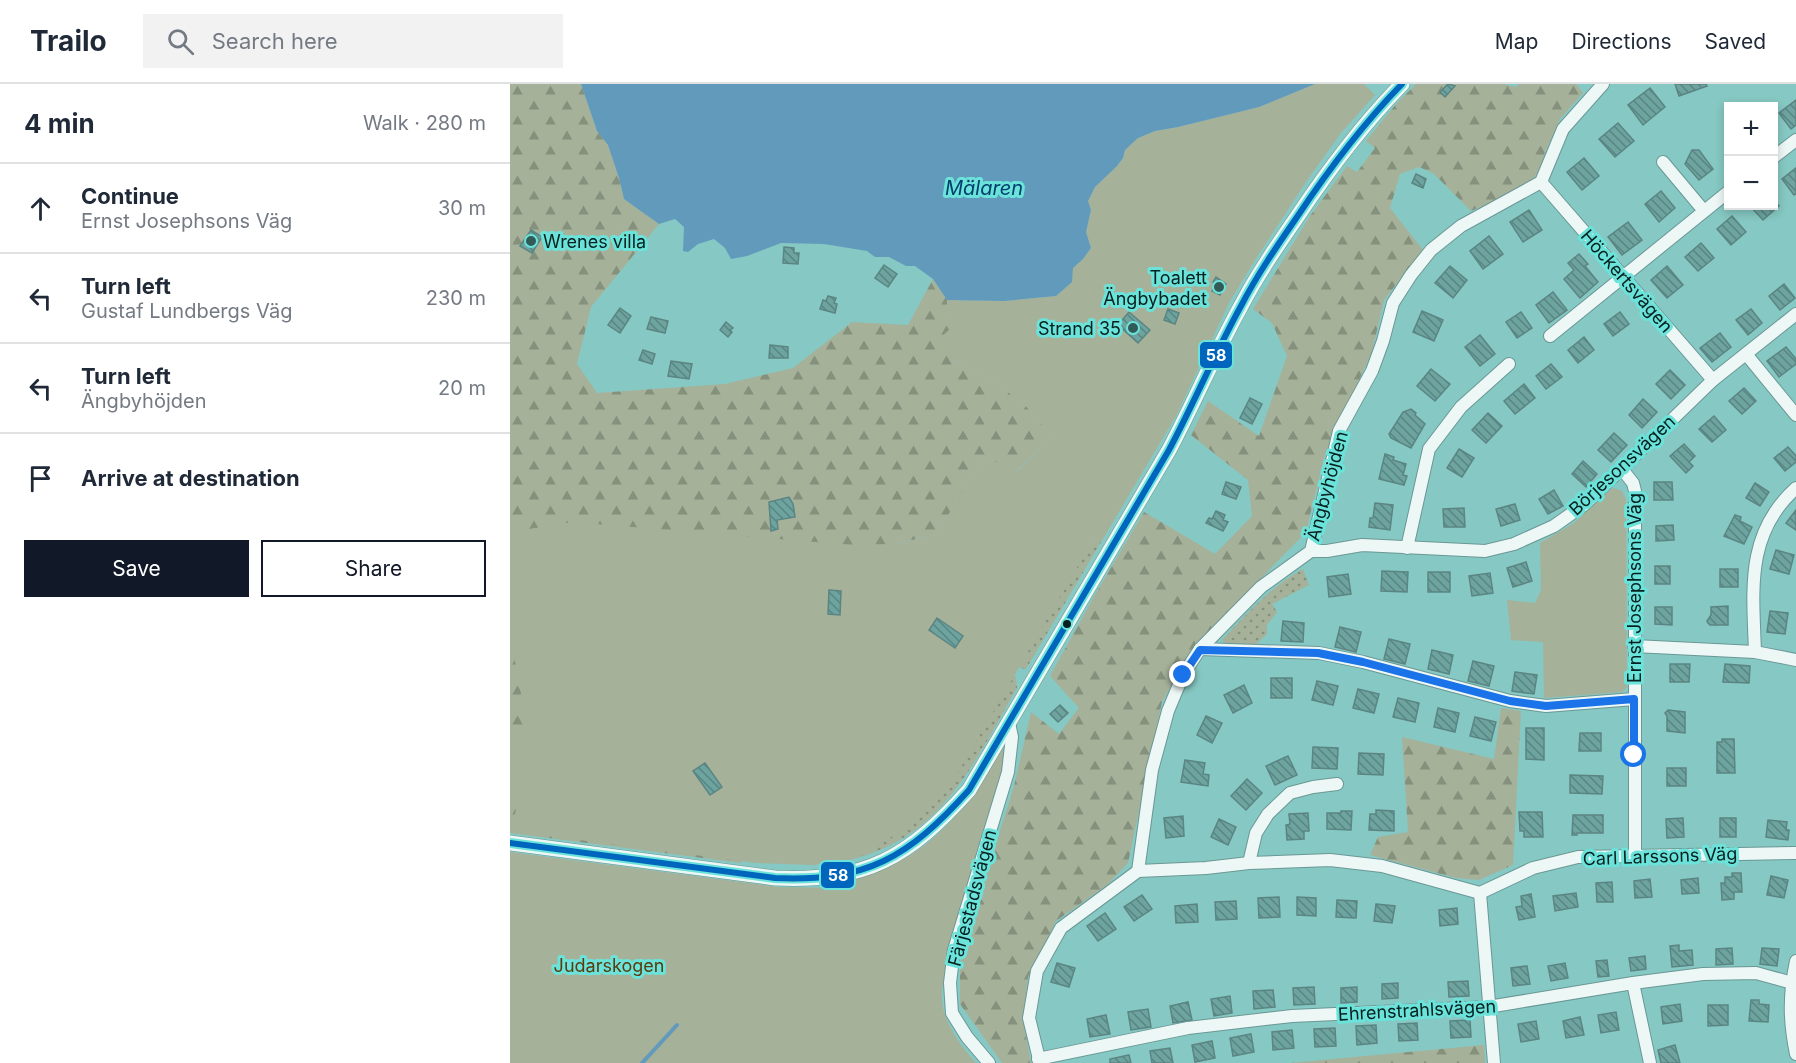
<!DOCTYPE html>
<html lang="en">
<head>
<meta charset="utf-8">
<style>
	:root { --surface:#fff; --page:#f2f2f3; --text:#1f2937; --muted:#747a83; --line:#e0e1e3; --accent:#111827 }
	body { margin:0; font-family:Inter,sans-serif; background:var(--page); color:var(--text) }
	.controls { position:absolute; right:18px; top:18px; display:grid; overflow:hidden; border-radius:0px; box-shadow:0 3px 9px #0003 }
	.controls button { width:54px; height:54px; display:grid; place-items:center; padding:0; border:0; border-bottom:2px solid var(--line); background:var(--surface); color:var(--text); font:30px sans-serif }
	.stop { position:absolute; width:18px; height:18px; margin:-14px; border:4px solid #1a73e8; border-radius:50%; background:#fff }
	.stop.end { background:#1a73e8; border-color:#fff; box-shadow:0 2px 6px #0008 }
	.list { margin:0; padding:0; list-style:none }
	h2 { display:flex; justify-content:space-between; align-items:center; height:78px; margin:0; padding:0 24px; font-size:26px }
	h2 small { font-size:20px; font-weight:400; color:var(--muted) }
	.list li { display:grid; grid-template-columns:39px 1fr auto; gap:18px; align-items:center; box-sizing:border-box; height:90px; padding:0 24px; border-top:2px solid var(--line) }
	.list b { display:block; font-size:22px; white-space:nowrap }
	.list p { margin:0; font-size:20px; white-space:nowrap; color:var(--muted) }
	.list em { font-size:20px; font-style:normal; color:var(--muted) }
	.actions { display:flex; gap:12px; padding:18px 24px }
	.actions a { flex:1; padding:14px 0; border:2px solid var(--accent); border-radius:0px; text-align:center; font-size:21px; color:var(--accent) }
	.actions .main { background:var(--accent); color:#fff }
	.icon { flex:none; width:33px; height:33px; fill:none; stroke:currentColor; stroke-width:2; stroke-linecap:round; stroke-linejoin:round }
	.map { position:relative; flex:none; width:1286px; height:979px; overflow:hidden }
	header { display:flex; align-items:center; gap:36px; box-sizing:border-box; height:84px; padding:0 30px; background:var(--surface); border-bottom:2px solid var(--line) }
	header strong { font-size:28px }
	nav { display:flex; gap:33px; margin-inline-start:auto; font-size:21px }
	.search { width:420px; height:54px; background:var(--page); display:flex; align-items:center; gap:15px; box-sizing:border-box; padding:0 21px; border-radius:0px; color:var(--muted); font-size:22px }
	main { display:flex }
	aside { flex:1; background:var(--surface) }
	.map>svg:first-child { display:block }
	.grass { fill:url(#grass-dots) }
	.forest { fill:url(#forest-firs) }
	.park { fill:#a6b19a }
	.water { fill:#629abc }
	.lines { fill:none; stroke-linecap:round; stroke-linejoin:round }
	.stream { stroke:#629abc; stroke-width:4 }
	.building { fill:url(#building-back-hatch); stroke:#5b8582; stroke-width:1.5 }
	.minor-casing { stroke:#699895; stroke-width:14 }
	.tertiary-casing { stroke:#699895; stroke-width:16 }
	.minor { stroke:#edf7f6; stroke-width:12 }
	.tertiary { stroke:#edf7f6; stroke-width:15 }
	.bus-1-casing { stroke:#6be3da; stroke-width:10 }
	.bus-1 { stroke:#0065bd; stroke-width:6 }
	.route { stroke:#1a73e8; stroke-width:8 }
	.poi-dot { fill:#325b58; stroke:#6be3da; stroke-width:2 }
	.bus-dot { fill:#05201e; stroke:#6be3da; stroke-width:2 }
	.labels { text-anchor:middle; dominant-baseline:central; stroke-width:6; stroke-linejoin:round; paint-order:stroke }
	.poi-label { font-size:18px; fill:#05201e; stroke:#6be3da; text-anchor:end }
	.street-label { font-size:18px; fill:#05201e; stroke:#6be3da }
	.park-label { font-size:18px; fill:#5c3a0d; stroke:#6be3da }
	.water-label { font-size:20px; font-style:italic; fill:#003e6e; stroke:#6be3da }
	.line-badge { stroke:#6be3da; stroke-width:2 }
	.badge-label { font-size:16px; text-anchor:middle; font-weight:bold; fill:#fff }
</style>
</head>
<body>
<header>
<strong>Trailo</strong>
<div class="search"><svg class="icon" aria-label="search" viewBox="0 0 24 24"><circle cx="10" cy="10" r="6"/><path d="M15 15l6 6"/></svg>Search here</div>
<nav><a>Map</a><a>Directions</a><a>Saved</a></nav>
</header>
<main>
<aside>
<h2>4 min<small>Walk · 280 m</small></h2>
<ul class="list">
<li><svg class="icon" aria-label="ahead" viewBox="0 0 24 24"><path d="M12 20V5M6 11l6-6 6 6"/></svg><div><b>Continue</b><p>Ernst Josephsons Väg</p></div><em>30 m</em></li>
<li><svg class="icon" aria-label="left" viewBox="0 0 24 24"><path d="M17 20v-9H6M10 6l-5 5 5 5"/></svg><div><b>Turn left</b><p>Gustaf Lundbergs Väg</p></div><em>230 m</em></li>
<li><svg class="icon" aria-label="left" viewBox="0 0 24 24"><path d="M17 20v-9H6M10 6l-5 5 5 5"/></svg><div><b>Turn left</b><p>Ängbyhöjden</p></div><em>20 m</em></li>
<li><svg class="icon" aria-label="arrive" viewBox="0 0 24 24"><path d="M6 21V4h12l-3 4 3 4H6"/></svg><div><b>Arrive at destination</b></div></li>
</ul>
<div class="actions"><a class="main">Save</a><a>Share</a></div>
</aside>
<div class="map">
<svg width="1286" height="979" viewBox="0 0 1286 979">
	<defs>
		<pattern id="grass-dots" width="8" height="8" patternUnits="userSpaceOnUse" patternTransform="scale(1.5)"><rect width="8" height="8" fill="#a6b19a"/><path d="M2 2h.1M6 6h.1" fill="none" stroke="#85907d" stroke-width="1.8" stroke-linecap="round"/></pattern>
		<pattern id="forest-firs" width="22" height="20" patternUnits="userSpaceOnUse" patternTransform="scale(1.5)"><rect width="22" height="20" fill="#a6b19a"/><path d="M5 1l3.5 6h-7zM16 11l3.5 6h-7z" fill="#85907d"/></pattern>
		<pattern id="building-back-hatch" width="6" height="6" patternUnits="userSpaceOnUse" patternTransform="scale(1.5)"><rect width="6" height="6" fill="#6da4a0"/><path d="M-1 5l2 2M0 0l6 6M5-1l2 2" fill="none" stroke="#588582"/></pattern>
	</defs>
	<rect width="100%" height="100%" fill="#86c8c3"/>
	<!-- grass -->
	<g class="grass">
		<polygon points="583,456 591,458 516,585 511,584 502,578"/>
		<path d="M793,485L799,501L762,520L767,528L757,541V550L745,561L715,560L712,556C737,530 760,503 793,485Z"/>
		<path d="M490,580L506,593L507,604C474,661 444,729 381,761C363,770 344,775 324,780V775Z"/>
	</g>
	<!-- forest -->
	<g class="forest">
		<polygon points="0,0 71,0 87,47 98,61 109,94 114,115 149,140 81,223 67,280 87,309 215,300 283,284 342,238 398,241 423,195 437,216 437,228 442,243 442,277 478,293 514,320 543,353 507,387 474,373 426,451 383,460 231,779 0,749"/>
		<polygon points="906,0 994,0 1006,3 1009,0 1066,0 1073,9 1050,35 1035,68 1030,86 1016,103 961,127 923,89 909,83 890,90 880,124 913,166 874,216 862,268 815,370 796,448 685,562 652,618 618,779 597,801 546,837 518,893 513,936 521,979 492,979 450,920 450,876 504,702 521,628 549,650 569,624 540,592 586,509 634,428 705,470 742,432 738,396 681,351 698,317 749,352 777,272 762,239 743,225 800,132 837,82 847,88 865,64 856,57 886,20"/>
		<polygon points="991,624 1011,627 1003,781 969,796 946,794 860,771 868,753 898,748 892,653 984,675"/>
		<polygon points="974,961 975,979 780,979"/>
	</g>
	<!-- park -->
	<g class="park">
		<polygon points="805,0 854,0 865,11 831,49 798,95 745,176 720,217 666,332 591,458 583,456 450,685 415,730 355,771 304,781 246,779 0,747 6,726 0,716 0,649 19,653 0,550 0,448 62,438 342,461 384,460 426,451 474,373 508,387 543,353 514,320 478,293 442,277 427,257 442,243 437,228 437,216 494,217 546,212 562,198 563,184 573,175 581,164 576,148 581,126 578,117 585,103 607,82 613,74 615,66 628,54 645,47 668,43 749,23"/>
		<polygon points="1104,404 1112,407 1116,416 1117,603 1113,608 1034,614 1033,558 1001,556 997,516 1025,519 1031,506 1030,459 1064,439 1097,408"/>
		<path d="M493,663L495,675C477,735 458,795 443,856C438,878 429,902 433,924C438,945 452,963 466,979H0V768L269,803L332,804L336,796C351,791 367,788 380,782C433,758 465,711 493,663Z"/>
	</g>
	<!-- water -->
	<polygon class="water" points="71,0 805,0 749,23 668,43 645,47 628,54 615,66 613,74 607,82 585,103 578,117 581,126 576,148 581,164 573,175 563,184 562,198 546,212 494,217 437,216 423,195 405,182 396,182 379,173 365,173 357,167 314,160 271,159 237,172 221,175 215,164 204,155 188,160 178,168 173,167 174,143 165,135 149,140 114,115 109,94 98,61 87,47"/>
	<g class="lines">
		<!-- stream -->
		<polyline class="stream" points="132,979 167,941"/>
	</g>
	<!-- building -->
	<g class="building">
		<polygon points="938,0 945,2 935,13 930,8"/>
		<polygon points="1165,0 1196,0 1197,2 1169,12"/>
		<polygon points="1140,4 1155,23 1133,41 1118,21"/>
		<polygon points="1286,16 1286,41 1281,45 1269,29"/>
		<polygon points="1108,39 1124,57 1105,73 1089,55"/>
		<polygon points="1182,66 1189,66 1203,85 1189,96 1175,80"/>
		<polygon points="1074,74 1089,92 1072,106 1057,88"/>
		<polygon points="1286,84 1286,110 1284,111 1272,95"/>
		<polygon points="906,90 916,95 913,104 902,99"/>
		<polygon points="1151,107 1165,124 1149,138 1135,120"/>
		<polygon points="1264,116 1269,122 1253,136 1240,122 1264,122"/>
		<polygon points="1019,126 1032,146 1013,158 1000,138"/>
		<polygon points="1222,132 1236,148 1221,161 1207,145"/>
		<polygon points="1118,138 1132,156 1112,171 1098,153"/>
		<polygon points="21,146 32,153 22,169 10,162"/>
		<polygon points="979,152 993,170 973,185 960,167"/>
		<polygon points="1191,159 1204,174 1188,187 1175,173"/>
		<polygon points="274,163 284,164 284,169 289,169 288,180 273,179"/>
		<polygon points="1069,170 1078,180 1075,182 1088,198 1070,214 1054,195 1064,186 1058,179"/>
		<polygon points="374,181 387,190 378,203 365,194"/>
		<polygon points="940,182 957,196 943,214 925,199"/>
		<polygon points="1157,182 1173,201 1157,214 1141,196"/>
		<polygon points="706,193 716,200 710,211 702,207 706,200 703,198"/>
		<polygon points="1274,200 1285,214 1270,226 1259,212"/>
		<polygon points="1043,208 1057,226 1039,239 1026,221"/>
		<polygon points="318,212 326,214 324,219 327,220 325,229 310,225 313,216 316,217"/>
		<polygon points="110,224 121,232 110,249 98,241"/>
		<polygon points="658,225 669,229 665,240 654,236"/>
		<polygon points="1241,225 1252,239 1238,251 1226,236"/>
		<polygon points="912,227 933,236 924,257 903,248"/>
		<polygon points="619,228 640,246 628,259 608,241"/>
		<polygon points="1011,228 1022,244 1007,254 996,238"/>
		<polygon points="1110,228 1119,240 1103,252 1094,240"/>
		<polygon points="141,233 158,237 155,249 137,245"/>
		<polygon points="216,238 223,244 220,246 222,248 218,253 210,246"/>
		<polygon points="1210,249 1221,263 1202,278 1190,264"/>
		<polygon points="970,251 985,270 970,282 955,263"/>
		<polygon points="1074,253 1084,266 1068,279 1058,266"/>
		<polygon points="260,261 278,263 278,274 259,274"/>
		<polygon points="1276,263 1286,275 1286,280 1269,293 1257,277"/>
		<polygon points="133,266 145,270 142,280 129,276"/>
		<polygon points="161,277 182,280 179,295 158,292"/>
		<polygon points="1041,280 1052,293 1036,305 1026,292"/>
		<polygon points="921,285 940,300 925,317 907,302"/>
		<polygon points="1160,286 1175,301 1161,315 1146,300"/>
		<polygon points="1014,300 1025,314 1005,330 994,317"/>
		<polygon points="1234,304 1246,317 1232,330 1219,317"/>
		<polygon points="740,314 752,320 742,340 730,334"/>
		<polygon points="1133,315 1147,328 1132,344 1119,331"/>
		<polygon points="901,325 906,329 905,331 915,340 901,364 881,354 879,350 893,328"/>
		<polygon points="978,329 992,342 976,359 962,346"/>
		<polygon points="1204,332 1216,346 1202,358 1189,345"/>
		<polygon points="1104,349 1117,361 1101,378 1088,366"/>
		<polygon points="1174,360 1185,372 1179,378 1183,382 1176,389 1160,372"/>
		<polygon points="1278,363 1286,372 1286,378 1275,387 1264,374"/>
		<polygon points="949,365 964,374 952,393 937,384"/>
		<polygon points="875,370 884,373 883,376 896,380 893,391 897,392 894,401 869,395"/>
		<polygon points="1073,377 1087,390 1076,403 1062,390"/>
		<polygon points="716,398 731,403 726,415 712,410"/>
		<polygon points="1144,398 1162,398 1163,416 1144,416"/>
		<polygon points="1245,399 1259,408 1250,422 1236,414"/>
		<polygon points="1044,406 1053,422 1038,430 1029,415"/>
		<polygon points="279,413 283,420 285,433 267,436 268,445 261,447 259,418"/>
		<polygon points="865,419 883,421 880,446 859,443 860,434 863,434"/>
		<polygon points="1005,420 1010,436 991,442 986,425"/>
		<polygon points="954,424 955,443 934,443 933,425"/>
		<polygon points="1286,426 1286,446 1276,439"/>
		<polygon points="706,427 715,431 713,436 718,438 713,447 696,439 699,434 702,435"/>
		<polygon points="1225,431 1231,433 1230,437 1242,443 1234,460 1214,452"/>
		<polygon points="1163,441 1164,456 1146,457 1146,442"/>
		<polygon points="1266,466 1284,471 1279,490 1260,485"/>
		<polygon points="1016,478 1022,497 1003,503 997,484"/>
		<rect x="1145" y="482" width="15" height="18"/>
		<rect x="1210" y="485" width="18" height="18"/>
		<polygon points="872,487 898,488 897,508 871,507"/>
		<rect x="918" y="488" width="22" height="20"/>
		<polygon points="980,489 983,509 962,512 959,492"/>
		<polygon points="838,490 841,510 819,513 817,493"/>
		<polygon points="319,506 331,507 330,531 318,530"/>
		<polygon points="1218,522 1218,541 1200,541 1198,539 1197,537 1201,531 1201,523"/>
		<polygon points="1145,523 1162,523 1162,541 1145,540"/>
		<polygon points="1260,527 1278,529 1275,550 1257,548"/>
		<polygon points="427,534 453,552 445,564 419,546"/>
		<polygon points="773,537 794,539 793,558 771,557"/>
		<polygon points="830,543 851,548 846,568 825,563"/>
		<polygon points="879,555 900,560 895,580 874,575"/>
		<polygon points="922,566 943,571 939,590 918,585"/>
		<polygon points="963,577 984,582 979,602 958,597"/>
		<polygon points="1160,580 1180,580 1179,598 1160,598"/>
		<polygon points="1215,580 1240,582 1239,599 1213,598"/>
		<polygon points="1005,588 1027,591 1024,610 1002,607"/>
		<rect x="761" y="594" width="21" height="20"/>
		<polygon points="807,597 828,602 823,621 802,616"/>
		<polygon points="734,601 742,619 723,629 714,611"/>
		<polygon points="848,605 869,610 864,629 843,624"/>
		<polygon points="888,614 909,619 905,638 883,633"/>
		<polygon points="550,621 558,629 548,638 540,630"/>
		<polygon points="928,624 949,629 945,648 924,643"/>
		<polygon points="1158,626 1175,628 1175,649 1157,647 1157,632 1155,629"/>
		<polygon points="696,632 712,639 702,659 687,651"/>
		<polygon points="965,633 986,638 981,657 960,652"/>
		<polygon points="1016,644 1034,644 1034,676 1016,675"/>
		<polygon points="1070,649 1091,649 1091,667 1069,667"/>
		<polygon points="1212,655 1224,655 1225,689 1207,689 1207,658 1212,658"/>
		<polygon points="803,663 828,664 827,685 802,684"/>
		<polygon points="849,669 874,670 873,691 848,690"/>
		<polygon points="778,672 787,691 765,701 756,682"/>
		<polygon points="675,676 695,679 693,690 699,691 698,702 671,698"/>
		<polygon points="195,679 212,703 200,711 183,687"/>
		<rect x="1157" y="684" width="19" height="18"/>
		<polygon points="1060,691 1093,692 1092,710 1060,709"/>
		<polygon points="737,695 752,709 736,726 721,712"/>
		<polygon points="866,726 884,727 884,747 859,746 860,730 866,730"/>
		<polygon points="831,727 842,727 841,746 817,745 817,729 831,729"/>
		<polygon points="1009,728 1032,728 1033,753 1014,753 1014,747 1010,747"/>
		<polygon points="798,729 799,747 794,747 794,755 777,756 776,741 780,740 779,730"/>
		<polygon points="1063,731 1093,731 1093,749 1067,749 1067,751 1062,751"/>
		<polygon points="673,732 674,752 656,754 654,734"/>
		<polygon points="1173,734 1174,753 1157,754 1156,735"/>
		<rect x="1210" y="734" width="16" height="19"/>
		<polygon points="709,735 726,743 718,761 701,753"/>
		<polygon points="1258,736 1277,738 1276,746 1279,746 1278,756 1256,753"/>
		<polygon points="1222,789 1231,789 1232,808 1224,808 1224,815 1212,816 1211,799 1215,799 1215,793 1222,793"/>
		<polygon points="1261,792 1278,796 1274,814 1257,811"/>
		<polygon points="1188,794 1189,809 1172,810 1171,796"/>
		<polygon points="1140,795 1142,813 1125,814 1124,797"/>
		<polygon points="1102,798 1103,818 1087,818 1086,799"/>
		<polygon points="1066,809 1068,823 1045,827 1043,812"/>
		<polygon points="1021,810 1025,833 1009,836 1006,823 1012,822 1011,812"/>
		<polygon points="632,811 642,825 624,837 614,823"/>
		<polygon points="769,813 770,833 749,834 748,814"/>
		<polygon points="787,813 806,814 806,832 787,831"/>
		<polygon points="827,816 847,817 846,834 826,833"/>
		<polygon points="726,817 727,835 706,836 705,818"/>
		<polygon points="687,820 688,838 666,839 665,822"/>
		<polygon points="866,820 885,822 882,839 864,837"/>
		<polygon points="947,824 948,840 930,842 929,826"/>
		<polygon points="595,829 606,845 588,857 577,842"/>
		<polygon points="1169,861 1169,867 1182,866 1183,881 1162,883 1160,862"/>
		<polygon points="1222,864 1223,880 1206,881 1206,865"/>
		<polygon points="1252,864 1269,865 1267,882 1250,880"/>
		<polygon points="1135,872 1136,885 1121,887 1119,874"/>
		<polygon points="1097,876 1099,892 1088,893 1086,877"/>
		<polygon points="547,879 565,884 559,903 541,898"/>
		<polygon points="1055,879 1058,894 1041,897 1038,882"/>
		<polygon points="1017,882 1020,900 1003,902 1001,884"/>
		<polygon points="958,897 959,912 939,913 938,898"/>
		<polygon points="888,899 888,914 872,915 872,900"/>
		<polygon points="804,903 805,920 784,921 783,904"/>
		<polygon points="847,903 847,918 831,919 831,904"/>
		<polygon points="763,906 765,923 744,925 743,907"/>
		<polygon points="720,912 722,929 704,932 701,915"/>
		<polygon points="1241,916 1249,916 1249,920 1259,921 1258,938 1239,937"/>
		<polygon points="678,918 682,936 663,939 660,922"/>
		<polygon points="1170,920 1172,937 1153,940 1151,923"/>
		<polygon points="1198,921 1218,921 1218,941 1198,942"/>
		<polygon points="638,925 641,943 621,946 618,928"/>
		<polygon points="1106,928 1109,946 1091,949 1088,931"/>
		<polygon points="596,931 600,950 580,953 577,935"/>
		<polygon points="1070,933 1074,951 1056,954 1053,937"/>
		<polygon points="960,936 961,953 941,954 940,937"/>
		<polygon points="1026,937 1029,955 1011,958 1008,940"/>
		<polygon points="907,939 908,956 889,957 888,940"/>
		<polygon points="866,941 867,959 847,961 846,942"/>
		<polygon points="825,944 826,962 805,963 804,945"/>
		<polygon points="782,946 784,964 763,966 762,948"/>
		<polygon points="741,950 744,968 723,972 720,954"/>
		<polygon points="702,957 705,974 685,978 682,961"/>
		<polygon points="1165,961 1170,979 1151,979 1148,966"/>
		<polygon points="660,964 663,979 642,979 640,967"/>
		<polygon points="619,971 621,979 600,979 600,975"/>
	</g>
	<g class="lines">
		<defs>
			<g id="minor">
				<polyline points="1264,73 1286,56"/>
				<polyline points="1153,78 1194,127"/>
				<polyline points="1031,98 1203,296"/>
				<polyline points="1040,252 1218,108"/>
				<polyline points="1236,270 1286,331"/>
				<polyline points="1111,384 1123,399 1125,407 1125,772"/>
				<polyline points="897,464 919,365 951,323 999,280"/>
				<polyline points="801,467 817,467 852,461 975,467 1004,460 1044,442 1075,420 1203,296 1286,230"/>
				<polyline points="1124,562 1245,568 1286,576"/>
				<polyline points="690,565 809,569 853,578 1000,617 1036,622 1124,615"/>
				<path d="M1245,568C1243,506 1235,450 1286,404"/>
				<polyline points="739,779 746,749 758,730 780,709 803,703 827,700"/>
				<polyline points="628,787 696,784 739,779 820,776 872,782 970,809 1023,784 1068,773 1286,769"/>
				<polyline points="970,809 984,979"/>
				<path d="M1286,877C1279,911 1279,936 1286,970"/>
				<polyline points="1123,899 1140,979"/>
				<polyline points="528,975 678,944 782,932 978,923 1123,899 1193,890 1246,889 1286,900"/>
				<polyline points="479,979 457,953 442,929 440,899 444,866 498,688 502,653 499,639"/>
				<polyline points="530,979 519,934 527,887 551,844 628,787 642,686 658,627 673,591 690,565 751,503 801,467 829,347 862,287 873,257 883,219 901,191 921,166 951,142 1031,98 1053,45 1093,0"/>
			</g>
			<path id="tertiary" d="M0,759L265,794C357,798 398,774 459,706L659,366C684,319 705,269 731,222C747,191 767,162 787,133C819,85 852,41 892,0"/>
		</defs>
		<!-- minor casing -->
		<use href="#minor" class="minor-casing"/>
		<!-- tertiary casing -->
		<use href="#tertiary" class="tertiary-casing"/>
		<!-- minor -->
		<use href="#minor" class="minor"/>
		<!-- tertiary -->
		<use href="#tertiary" class="tertiary"/>
		<defs>
			<path id="bus-1" d="M0,759L265,794C357,798 398,774 459,706L659,366C684,319 705,269 731,222C747,191 767,162 787,133C819,85 852,41 892,0"/>
		</defs>
		<!-- bus-1 casing -->
		<use href="#bus-1" class="bus-1-casing"/>
		<!-- bus-1 -->
		<use href="#bus-1" class="bus-1"/>
	</g>
	<g class="lines">
		<!-- route -->
		<polyline class="route" points="673,591 690,566 808,569 853,578 1000,617 1036,622 1124,615 1124,671"/>
	</g>
	<!-- markers -->
	<g class="poi-dot">
		<circle cx="21" cy="157" r="6"/>
		<circle cx="709" cy="203" r="6"/>
		<circle cx="623" cy="244" r="6"/>
	</g>
	<circle class="bus-dot" cx="557" cy="540" r="5"/>
	<g class="labels">
		<!-- poi labels -->
		<g class="poi-label">
			<text x="33" y="157" text-anchor="start">Wrenes villa</text>
			<text x="697" y="193">Toalett<tspan x="697" dy="21">Ängbybadet</tspan></text>
			<text x="611" y="244">Strand 35</text>
		</g>
		<!-- street labels -->
		<g class="street-label">
			<text transform="translate(1117 197) rotate(49)">Höckertsvägen</text>
			<text transform="translate(1112 381) rotate(-43)">Börjesonsvägen</text>
			<text transform="translate(817 402) rotate(-75)">Ängbyhöjden</text>
			<text transform="translate(1124 504) rotate(-90)">Ernst Josephsons Väg</text>
			<text transform="translate(1150 772) rotate(-2)">Carl Larssons Väg</text>
			<text transform="translate(462 814) rotate(-75)">Färjestadsvägen</text>
			<text transform="translate(907 926) rotate(-3)">Ehrenstrahlsvägen</text>
		</g>
		<!-- park labels -->
		<g class="park-label">
			<text x="99" y="881">Judarskogen</text>
		</g>
		<!-- water labels -->
		<g class="water-label">
			<text x="474" y="104">Mälaren</text>
		</g>
	</g>
	<g class="line-badge">
		<rect x="689" y="257" width="34" height="28" rx="6" fill="#0065bd"/>
		<rect x="310" y="777" width="35" height="28" rx="6" fill="#0065bd"/>
	</g>
	<g class="badge-label">
		<text x="706" y="277">58</text>
		<text x="328" y="797">58</text>
	</g>
</svg>
<div class="controls">
<button>+</button>
<button>−</button>
</div>
<div class="stop" style="left:1124px;top:671px"></div>
<div class="stop end" style="left:673px;top:591px"></div>
</div>
</main>
</body>
</html>
